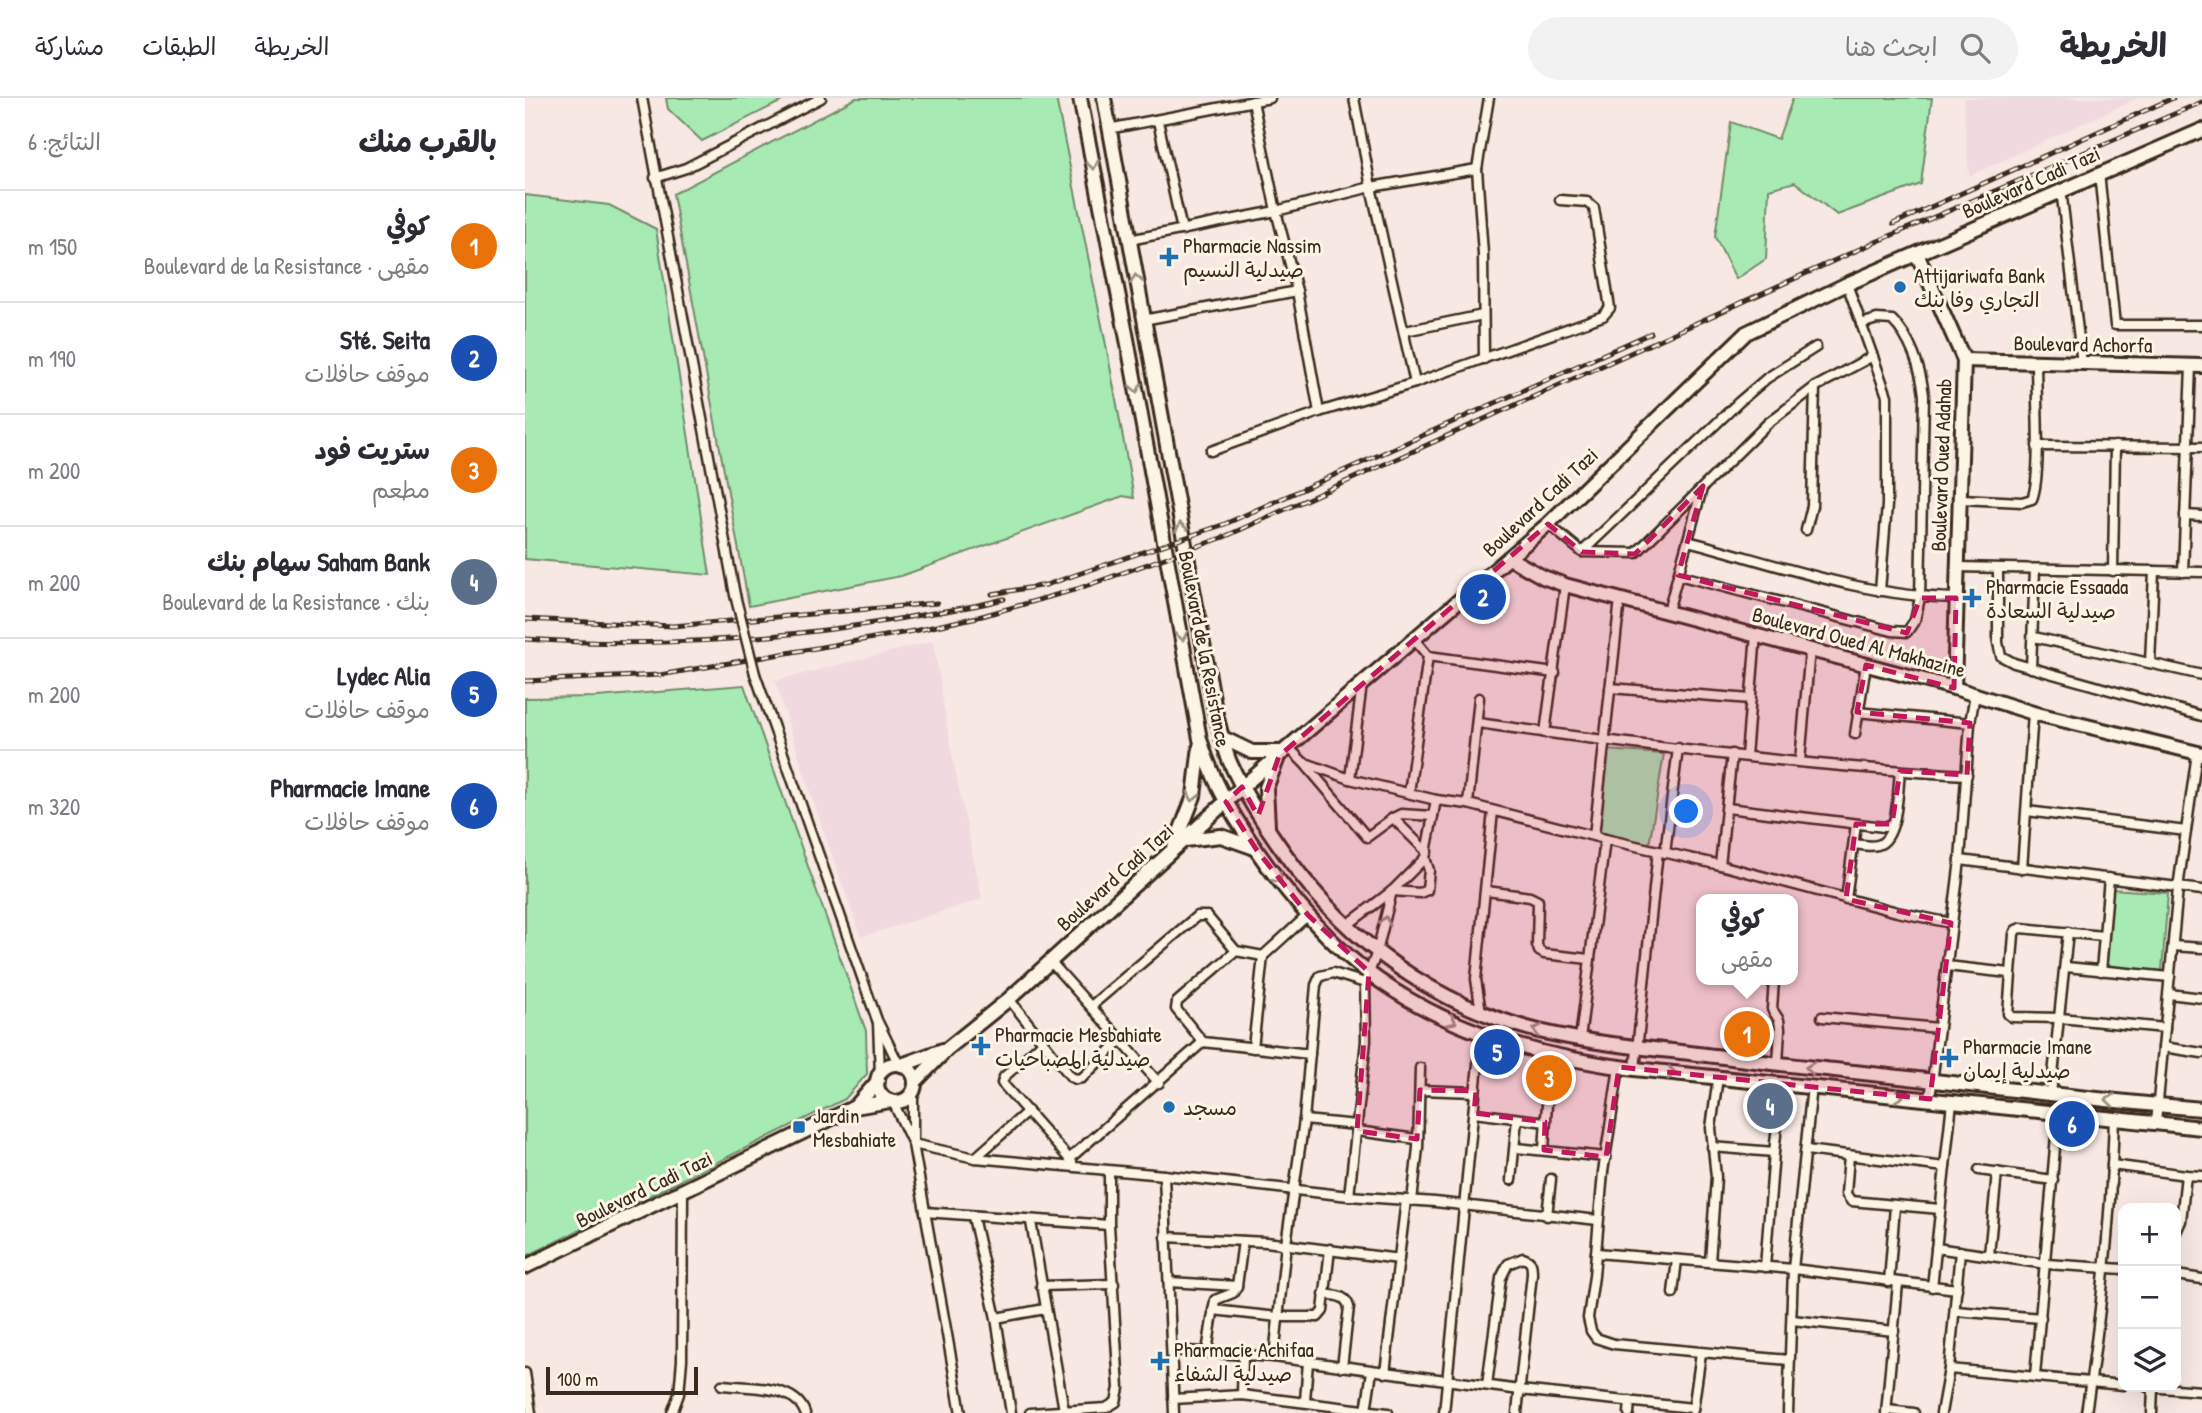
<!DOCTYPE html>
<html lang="ar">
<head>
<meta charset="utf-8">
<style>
	:root { --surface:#fff; --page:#f2f2f3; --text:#2b2b33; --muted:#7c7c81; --line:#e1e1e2; --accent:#1f6fb2 }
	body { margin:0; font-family:"Patrick Hand","Playpen Sans Arabic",sans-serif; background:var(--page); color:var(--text); direction:rtl }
	.controls { position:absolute; right:21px; bottom:21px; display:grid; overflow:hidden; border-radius:14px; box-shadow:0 7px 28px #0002 }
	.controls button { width:63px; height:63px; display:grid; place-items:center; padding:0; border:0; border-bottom:2px solid var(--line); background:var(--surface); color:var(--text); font:35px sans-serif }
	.scale { position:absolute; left:21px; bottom:18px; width:152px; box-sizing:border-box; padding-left:7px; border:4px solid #3b2a1e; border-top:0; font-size:19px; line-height:24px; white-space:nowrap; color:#3b2a1e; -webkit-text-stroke:5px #fcf5e5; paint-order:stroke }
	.you { position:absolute; left:1162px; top:714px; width:24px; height:24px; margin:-18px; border:5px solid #fff; border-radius:50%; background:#1a73e8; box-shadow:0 0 0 10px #1a73e833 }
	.badge { display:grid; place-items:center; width:46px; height:46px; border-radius:50%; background:var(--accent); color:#fff; font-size:23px; font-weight:700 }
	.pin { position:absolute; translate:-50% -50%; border:4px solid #fff; box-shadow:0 2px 7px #0006 }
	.popup { position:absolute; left:1171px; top:796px; width:102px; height:91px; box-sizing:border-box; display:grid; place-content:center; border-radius:14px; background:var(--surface); filter:drop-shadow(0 2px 5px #0005); font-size:23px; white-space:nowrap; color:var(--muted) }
	.popup b { font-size:26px; color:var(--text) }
	.popup::after { content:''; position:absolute; left:50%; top:100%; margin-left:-14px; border:14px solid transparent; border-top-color:var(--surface) }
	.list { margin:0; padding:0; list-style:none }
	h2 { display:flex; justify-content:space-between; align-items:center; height:91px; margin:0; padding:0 28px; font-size:30px }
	h2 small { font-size:23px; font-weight:400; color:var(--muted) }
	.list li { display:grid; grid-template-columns:46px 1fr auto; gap:21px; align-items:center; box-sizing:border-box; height:112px; padding:0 28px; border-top:2px solid var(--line) }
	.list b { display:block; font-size:26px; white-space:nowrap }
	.list p { margin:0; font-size:23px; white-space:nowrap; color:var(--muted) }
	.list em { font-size:23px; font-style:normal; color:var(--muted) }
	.icon { flex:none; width:38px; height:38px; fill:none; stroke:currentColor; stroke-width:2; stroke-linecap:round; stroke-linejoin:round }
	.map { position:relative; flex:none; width:1677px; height:1315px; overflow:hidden; direction:ltr }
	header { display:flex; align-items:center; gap:42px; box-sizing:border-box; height:98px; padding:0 35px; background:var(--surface); border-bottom:2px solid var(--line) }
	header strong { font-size:33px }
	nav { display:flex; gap:38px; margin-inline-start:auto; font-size:24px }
	.search { width:490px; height:63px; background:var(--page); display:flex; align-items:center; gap:18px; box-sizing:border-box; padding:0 24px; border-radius:38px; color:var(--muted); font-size:26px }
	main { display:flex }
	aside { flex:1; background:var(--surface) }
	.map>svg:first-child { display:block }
	.built { fill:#f1d9e0 }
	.green { fill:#a8eab4; stroke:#728a69; stroke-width:2 }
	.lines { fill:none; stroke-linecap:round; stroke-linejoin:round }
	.street-casing { stroke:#3b2a1e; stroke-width:13 }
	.secondary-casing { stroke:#3b2a1e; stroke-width:18 }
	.street { stroke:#fcf5e5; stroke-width:8 }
	.secondary { stroke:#fcf5e5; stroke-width:12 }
	.rail-casing { stroke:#3b2a1e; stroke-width:5 }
	.rail { stroke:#fcf5e5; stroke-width:2.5; stroke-dasharray:8; stroke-linecap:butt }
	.street-bridge-casing { stroke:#3b2a1e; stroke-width:13; stroke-linecap:butt }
	.street-bridge { stroke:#fcf5e5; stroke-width:8 }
	.oneway { stroke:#9c9082 }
	.marked { fill:#c2185b; fill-opacity:0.2; stroke:#c2185b; stroke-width:5; stroke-dasharray:14 9; stroke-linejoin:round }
	.poi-dot { fill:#1f6fb2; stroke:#fcf5e5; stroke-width:2.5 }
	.labels { text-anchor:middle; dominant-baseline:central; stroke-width:6; stroke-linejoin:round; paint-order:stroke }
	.street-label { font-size:21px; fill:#3b2a1e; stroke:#fcf5e5 }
	.poi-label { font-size:21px; fill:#3b2a1e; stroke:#fcf5e5; text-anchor:start }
</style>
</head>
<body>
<header>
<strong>الخريطة</strong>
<div class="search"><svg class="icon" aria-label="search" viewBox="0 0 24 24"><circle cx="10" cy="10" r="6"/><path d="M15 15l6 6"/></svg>ابحث هنا</div>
<nav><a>الخريطة</a><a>الطبقات</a><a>مشاركة</a></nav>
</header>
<main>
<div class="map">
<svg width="1677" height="1315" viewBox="0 0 1677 1315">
	<rect width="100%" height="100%" fill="#f7e8e3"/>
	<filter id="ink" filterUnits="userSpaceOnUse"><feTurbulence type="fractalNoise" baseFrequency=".0143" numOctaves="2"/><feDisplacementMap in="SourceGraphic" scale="14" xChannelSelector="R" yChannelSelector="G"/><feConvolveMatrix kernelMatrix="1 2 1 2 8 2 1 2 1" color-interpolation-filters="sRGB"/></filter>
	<g filter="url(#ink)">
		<!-- built -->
		<g class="built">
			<polygon points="1438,0 1613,0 1444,78"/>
			<polygon points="408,543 427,657 457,801 336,839 287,700 250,583"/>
		</g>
		<!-- green -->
		<g class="green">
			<polygon points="141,0 263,0 177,43 143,11"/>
			<polygon points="331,0 531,0 582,252 609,400 598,398 376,478 224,508 148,96"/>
			<polygon points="1268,0 1407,0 1396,86 1312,117 1270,84 1244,91 1241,161 1211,181 1190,139 1206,24 1253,41"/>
			<polygon points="0,97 84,107 131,131 185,477 0,461"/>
			<polygon points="219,587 341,933 342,976 320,1001 0,1159 0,600 72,599"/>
			<polygon points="1081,652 1139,656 1124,748 1070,734"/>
			<polygon points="1587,791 1643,795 1637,873 1581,869"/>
		</g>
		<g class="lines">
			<defs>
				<g id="street">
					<polyline points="117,0 210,497"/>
					<polyline points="829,0 846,89 890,285"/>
					<polyline points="728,3 751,113 772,193 794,314"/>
					<polyline points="633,23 657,132"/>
					<polyline points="583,31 745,0"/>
					<polyline points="1574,75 1590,227 1677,227"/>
					<polyline points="130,80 161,70 296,0"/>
					<polyline points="1536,91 1557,266"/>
					<polyline points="604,142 751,113 846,89 952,71"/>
					<polyline points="1322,186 1362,298 1362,407 1355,493"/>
					<polyline points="618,222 772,193"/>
					<polyline points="880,233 958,217"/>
					<polyline points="959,261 958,156 952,71 964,0"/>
					<polyline points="1512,348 1677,349"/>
					<polyline points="686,353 794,314 890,285 1078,218 1085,210 1069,110 1062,104 1035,102"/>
					<path d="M1436,401L1497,404L1507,401C1517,376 1511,296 1511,265"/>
					<polyline points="1660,417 1677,418"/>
					<polyline points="1023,426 1057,454 1111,455 1243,325 1290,289 1348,258"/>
					<polyline points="1281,432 1287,408 1290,289"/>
					<path d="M1163,443C1251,466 1340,499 1431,500"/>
					<polyline points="1057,454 1214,304 1242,280 1291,249"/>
					<polyline points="1432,469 1677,474"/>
					<polyline points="1473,471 1473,545 1476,558 1489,565 1677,618"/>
					<polyline points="1588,473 1590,348"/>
					<polyline points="1658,474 1666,268"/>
					<path d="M1153,477L1367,533L1382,534L1390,522L1395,500L1399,297C1396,272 1386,240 1367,222L1352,221L1336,226"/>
					<polyline points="1143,513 1177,391"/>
					<polyline points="1509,539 1677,577"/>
					<polyline points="903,558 1030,575"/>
					<polyline points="1625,565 1629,473"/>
					<polyline points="1506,570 1510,471"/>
					<polyline points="230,576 352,922 374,967"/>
					<polyline points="1085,590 1226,601"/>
					<polyline points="1332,614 1445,625"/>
					<path d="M953,625C1114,648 1279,668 1442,677"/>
					<polyline points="1020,635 1040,487"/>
					<polyline points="1330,636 1341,567"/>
					<polyline points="764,650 778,664 825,681 911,702 943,706 1080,741 1195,767 1372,814 1426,825"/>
					<polyline points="1221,658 1231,536"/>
					<polyline points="1275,663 1285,551"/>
					<polyline points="780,666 842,739 868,720 902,754"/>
					<polyline points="825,681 837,586"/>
					<polyline points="884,695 903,558 889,541"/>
					<polyline points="943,706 954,600"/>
					<polyline points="1202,710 1359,729 1367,726"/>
					<polyline points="1502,713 1661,733"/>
					<polyline points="868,720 876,716 908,718"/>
					<polyline points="1069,738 1095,501"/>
					<path d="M1329,746C1337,747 1350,750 1357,745C1373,734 1373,691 1375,673"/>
					<polyline points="1140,755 1153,650"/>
					<polyline points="1435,762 1677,792"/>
					<polyline points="1195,767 1207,656"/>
					<polyline points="1497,771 1508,615"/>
					<polyline points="867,793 895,795 902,792 904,772 900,760"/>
					<polyline points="962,793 1005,799 1013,803 1012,847 1014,853 1019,856 1064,861"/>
					<polyline points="1321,801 1331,726"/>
					<polyline points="821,828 867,793 900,760 911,702"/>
					<polyline points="1578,838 1496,830 1491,832 1489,836 1483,916 1487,919 1535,920 1640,930"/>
					<polyline points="1648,848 1677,850"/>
					<polyline points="711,853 652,904 651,911 678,944 785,956"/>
					<polyline points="525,863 634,985"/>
					<polyline points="1422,868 1484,875"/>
					<polyline points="1541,869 1645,879"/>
					<polyline points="1576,873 1584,780"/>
					<polyline points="1249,882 1247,911 1254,922 1255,931 1253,966"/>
					<polyline points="1644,896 1677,900"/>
					<polyline points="484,901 546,979 551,981 557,980 596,942"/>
					<polyline points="566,908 672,818 682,818 711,853 738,858"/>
					<polyline points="956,914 951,881 968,713"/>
					<polyline points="1297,919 1413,930"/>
					<polyline points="353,925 355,976"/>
					<polyline points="1055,941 1080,741"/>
					<polyline points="518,944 479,979 477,985 547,1064"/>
					<polyline points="1638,949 1677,955"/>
					<polyline points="728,950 738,858 783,817"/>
					<polyline points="1094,969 1078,1074 1069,1178 1063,1220 1066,1233 1071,1240 1089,1246 1264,1262"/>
					<polyline points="1110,971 1133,753"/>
					<polyline points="895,992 950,994"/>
					<polyline points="388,995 388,1046 436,1315"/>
					<polyline points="1526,996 1543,834"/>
					<polyline points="1405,1001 1435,762 1445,625 1450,596"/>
					<polyline points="368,1004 387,1044"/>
					<polyline points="949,1015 1021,1024"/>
					<polyline points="779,1022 832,1027"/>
					<polyline points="1631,1025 1653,790 1672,655"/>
					<polyline points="832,1033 892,1041"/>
					<polyline points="388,1046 450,1060 639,1077 824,1098 910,1104 1073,1122"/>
					<polyline points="1187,1049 1249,1054"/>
					<polyline points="991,1050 1081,1059"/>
					<polyline points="1019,1052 1022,1006"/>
					<polyline points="1281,1052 1420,1069"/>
					<polyline points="1324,1057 1321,1096 1326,1103 1415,1111"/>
					<polyline points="450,1060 503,1013"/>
					<polyline points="544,1061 678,944"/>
					<polyline points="1587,1067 1661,1077 1656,1123 1651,1134"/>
					<polyline points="1454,1072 1528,1082"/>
					<polyline points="639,1077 649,1315"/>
					<polyline points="1661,1077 1677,1078"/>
					<polyline points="986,1082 992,1021"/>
					<polyline points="824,1098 841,943 840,885 852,854 867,793"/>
					<polyline points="887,1103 893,1050 895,970"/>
					<polyline points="400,1114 584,1127"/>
					<polyline points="1022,1118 1026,1081"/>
					<polyline points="448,1119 471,1220 486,1315"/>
					<polyline points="506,1124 539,1312"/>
					<polyline points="641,1139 741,1144 874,1161"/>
					<polyline points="1411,1150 1521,1166 1598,1171"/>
					<polyline points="1071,1155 1268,1171 1432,1191"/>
					<polyline points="1464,1157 1472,1074"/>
					<polyline points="1185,1164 1191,1079 1186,1030 1193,979"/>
					<polyline points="1240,1169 1249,1054 1257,985"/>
					<polyline points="1651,1177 1677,1181"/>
					<polyline points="644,1184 712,1188"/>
					<polyline points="1364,1184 1370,1108"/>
					<polyline points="516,1188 589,1186"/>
					<polyline points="1407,1189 1427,1004"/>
					<polyline points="1148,1195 1152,1162"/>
					<path d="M799,1196C811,1198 821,1197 824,1209L817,1269"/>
					<polyline points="688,1212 753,1219 793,1219 798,1213 805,1151"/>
					<polyline points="1430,1213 1516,1220"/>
					<polyline points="471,1220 520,1211"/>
					<polyline points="1267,1222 1369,1233"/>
					<polyline points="647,1252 749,1259 995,1292 1168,1310"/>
					<polyline points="682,1254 690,1202 708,1195 712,1188 718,1143"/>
					<polyline points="749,1259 761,1146 779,1022 791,887 795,878 808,875 840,885"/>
					<polyline points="1424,1271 1598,1287"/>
					<polyline points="0,1275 6,1315"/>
					<polyline points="860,1275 881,1102"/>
					<polyline points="1510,1278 1533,1015"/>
					<path d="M197,1287C223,1290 270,1286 280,1315"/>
					<path d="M962,1287L976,1180L983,1166L998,1160C1007,1163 1007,1167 1007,1176L992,1315"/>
					<polyline points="1622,1289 1677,1293"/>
					<polyline points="717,1297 718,1257"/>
					<polyline points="648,1301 717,1297 863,1315"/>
					<polyline points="780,1303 783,1264"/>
					<polyline points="1168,1312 1176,1255"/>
					<polyline points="1362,1312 1389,1315"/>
					<polyline points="841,1313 847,1273"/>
					<polyline points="147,1315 154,1296 157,1262 158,1094"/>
					<polyline points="505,1315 581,1310 591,1304 594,1290 584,1127 584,1073"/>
					<polyline points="919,1315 956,935"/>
					<polyline points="1104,1315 1105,1303"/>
					<polyline points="1263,1315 1268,1171 1287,988"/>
					<polyline points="1361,1315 1373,1185"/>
					<polyline points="1416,1315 1424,1271 1435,1153"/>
					<path d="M1561,1315C1576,1218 1586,1119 1589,1021"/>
					<polyline points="1627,1315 1628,1289"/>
				</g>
				<g id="secondary">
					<path d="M555,0L602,241L675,641C689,688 713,727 742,767C766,799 793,831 823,858C902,927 1008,959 1110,971L1677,1030"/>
					<path d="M579,0L690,612C694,628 698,646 704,662C719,697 741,729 763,760C824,845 912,908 1014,933C1061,944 1108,949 1156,954C1208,960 1259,967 1310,972C1433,985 1555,1001 1677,1011"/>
					<polyline points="1392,156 1439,262 1429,590"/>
					<polyline points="1439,262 1677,268"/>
					<polyline points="984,460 1018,479 1040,487 1429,590 1508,615 1677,656"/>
					<polyline points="698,640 727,654 759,654"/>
					<polyline points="743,728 741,690 752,662"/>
					<polyline points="660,742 696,738 730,750"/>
					<polyline points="649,749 669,698 675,648"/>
					<circle cx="371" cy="985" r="19"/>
					<polyline points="377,967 418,952"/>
					<polyline points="390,984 422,951 484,901 717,689 1023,426 1221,235 1322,186 1677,32"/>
					<polyline points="330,1009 353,983"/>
					<polyline points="0,1169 330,1009 365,1003"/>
				</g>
			</defs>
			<!-- street casing -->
			<use href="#street" class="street-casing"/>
			<!-- secondary casing -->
			<use href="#secondary" class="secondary-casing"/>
			<!-- street -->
			<use href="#street" class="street"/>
			<!-- secondary -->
			<use href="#secondary" class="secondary"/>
			<defs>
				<g id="rail">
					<polyline points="1368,126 1648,0"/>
					<polyline points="467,496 521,487 700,426 1126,235"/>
					<polyline points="0,521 148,528 412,505"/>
					<path d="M0,541C127,550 254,542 379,520C412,514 446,510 479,501"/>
					<polyline points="0,583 135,577 389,533 457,518 552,491 699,439 1337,150 1677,4"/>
				</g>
			</defs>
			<!-- rail casing -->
			<use href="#rail" class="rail-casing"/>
			<!-- rail -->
			<use href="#rail" class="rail"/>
			<defs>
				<polyline id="street-bridge" points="210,497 230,576"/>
			</defs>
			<!-- street-bridge casing -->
			<use href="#street-bridge" class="street-bridge-casing"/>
			<!-- street-bridge -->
			<use href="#street-bridge" class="street-bridge"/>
		</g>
		<!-- one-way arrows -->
		<defs><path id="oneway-chevron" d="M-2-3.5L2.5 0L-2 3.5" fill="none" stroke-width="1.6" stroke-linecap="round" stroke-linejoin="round" transform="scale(1.75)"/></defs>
		<g class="oneway">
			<use href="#oneway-chevron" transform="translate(568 67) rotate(79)"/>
			<use href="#oneway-chevron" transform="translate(611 181) rotate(-100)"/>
			<use href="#oneway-chevron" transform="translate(611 290) rotate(79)"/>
			<use href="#oneway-chevron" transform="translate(656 429) rotate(-100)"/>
			<use href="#oneway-chevron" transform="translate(657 538) rotate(80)"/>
			<use href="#oneway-chevron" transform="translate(668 699) rotate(104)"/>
			<use href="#oneway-chevron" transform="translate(753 781) rotate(52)"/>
			<use href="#oneway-chevron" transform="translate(860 823) rotate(-77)"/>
			<use href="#oneway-chevron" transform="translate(927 923) rotate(24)"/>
			<use href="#oneway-chevron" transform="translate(1012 932) rotate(-165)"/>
			<use href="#oneway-chevron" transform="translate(1285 970) rotate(-174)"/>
			<use href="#oneway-chevron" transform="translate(1147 975) rotate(6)"/>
			<use href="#oneway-chevron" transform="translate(1374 998) rotate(7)"/>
			<use href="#oneway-chevron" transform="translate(1585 1002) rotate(-174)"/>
		</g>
	</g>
	<!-- marked area -->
	<path class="marked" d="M1178,388L1153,477L1382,535L1395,500H1431L1429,590L1341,567L1332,614L1445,625L1442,677L1375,673L1367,726H1331L1321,801L1426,825L1405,1001L1094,969L1081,1059L1019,1052L1020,1024L949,1015L951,993L895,992L892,1041L832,1033L844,874L783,817L731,751L701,704L717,689L733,718L754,658L1023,426L1057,454L1110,456Z"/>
	<!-- markers -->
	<g class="poi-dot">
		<path d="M640.5 148.5h7v7h7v7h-7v7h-7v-7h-7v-7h7z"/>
		<circle cx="1375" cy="189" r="7"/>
		<path d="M1443.5 489.5h7v7h7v7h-7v7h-7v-7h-7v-7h7z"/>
		<path d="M452.5 937.5h7v7h7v7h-7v7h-7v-7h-7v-7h7z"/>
		<path d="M1420.5 949.5h7v7h7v7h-7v7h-7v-7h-7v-7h7z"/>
		<circle cx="644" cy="1009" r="7"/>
		<rect x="267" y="1022" width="14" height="14" rx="3.5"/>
		<path d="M631.5 1252.5h7v7h7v7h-7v7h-7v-7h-7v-7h7z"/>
	</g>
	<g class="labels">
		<!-- street labels -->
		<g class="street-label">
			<text transform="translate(1506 84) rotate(-24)">Boulevard Cadi Tazi</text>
			<text transform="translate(1558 246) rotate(1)">Boulevard Achorfa</text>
			<text transform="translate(1416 367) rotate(-88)">Boulevard Oued Adahab</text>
			<text transform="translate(1015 404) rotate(-43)">Boulevard Cadi Tazi</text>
			<text transform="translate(1334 544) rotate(15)">Boulevard Oued Al Makhazine</text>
			<text transform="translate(680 551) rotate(79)">Boulevard de la Resistance</text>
			<text transform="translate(590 779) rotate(-42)">Boulevard Cadi Tazi</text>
			<text transform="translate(119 1091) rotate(-26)">Boulevard Cadi Tazi</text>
		</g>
		<!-- poi labels -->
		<g class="poi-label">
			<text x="658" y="147">Pharmacie Nassim<tspan x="658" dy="24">صيدلية النسيم</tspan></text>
			<text x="1389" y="177">Attijariwafa Bank<tspan x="1389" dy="24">التجاري وفا بنك</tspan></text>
			<text x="1461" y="488">Pharmacie Essaada<tspan x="1461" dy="24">صيدلية السعادة</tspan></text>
			<text x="470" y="936">Pharmacie Mesbahiate<tspan x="470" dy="24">صيدلية المصباحيات</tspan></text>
			<text x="1438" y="948">Pharmacie Imane<tspan x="1438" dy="24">صيدلية إيمان</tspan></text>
			<text x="658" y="1009">مسجد</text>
			<text x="288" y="1017">Jardin<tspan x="288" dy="24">Mesbahiate</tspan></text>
			<text x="649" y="1251">Pharmacie Achifaa<tspan x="649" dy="24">صيدلية الشفاء</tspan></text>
		</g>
	</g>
</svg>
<div class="controls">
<button>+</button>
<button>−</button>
<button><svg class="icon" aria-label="layers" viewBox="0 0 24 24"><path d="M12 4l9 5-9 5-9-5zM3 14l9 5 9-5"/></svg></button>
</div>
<div class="scale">100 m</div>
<div class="you"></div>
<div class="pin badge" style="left:1222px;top:936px;background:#e8710a">1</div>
<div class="popup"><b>كوفي</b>مقهى</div>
<div class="pin badge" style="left:958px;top:499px;background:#1a4fb4">2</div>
<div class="pin badge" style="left:1024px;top:980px;background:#e8710a">3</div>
<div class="pin badge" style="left:1245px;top:1008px;background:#5c6f8a">4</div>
<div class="pin badge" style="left:972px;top:954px;background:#1a4fb4">5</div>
<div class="pin badge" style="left:1547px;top:1026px;background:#1a4fb4">6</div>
</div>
<aside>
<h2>بالقرب منك<small>النتائج: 6</small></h2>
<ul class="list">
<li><span class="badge" style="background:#e8710a">1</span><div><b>كوفي</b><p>مقهى · Boulevard de la Resistance</p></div><em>150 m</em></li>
<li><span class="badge" style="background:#1a4fb4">2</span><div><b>Sté. Seita</b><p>موقف حافلات</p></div><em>190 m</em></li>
<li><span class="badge" style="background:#e8710a">3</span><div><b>ستريت فود</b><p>مطعم</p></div><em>200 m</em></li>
<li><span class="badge" style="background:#5c6f8a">4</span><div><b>Saham Bank سهام بنك</b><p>بنك · Boulevard de la Resistance</p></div><em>200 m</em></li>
<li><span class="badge" style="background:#1a4fb4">5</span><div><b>Lydec Alia</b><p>موقف حافلات</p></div><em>200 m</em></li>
<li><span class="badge" style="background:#1a4fb4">6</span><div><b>Pharmacie Imane</b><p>موقف حافلات</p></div><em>320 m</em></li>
</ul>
</aside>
</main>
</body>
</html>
